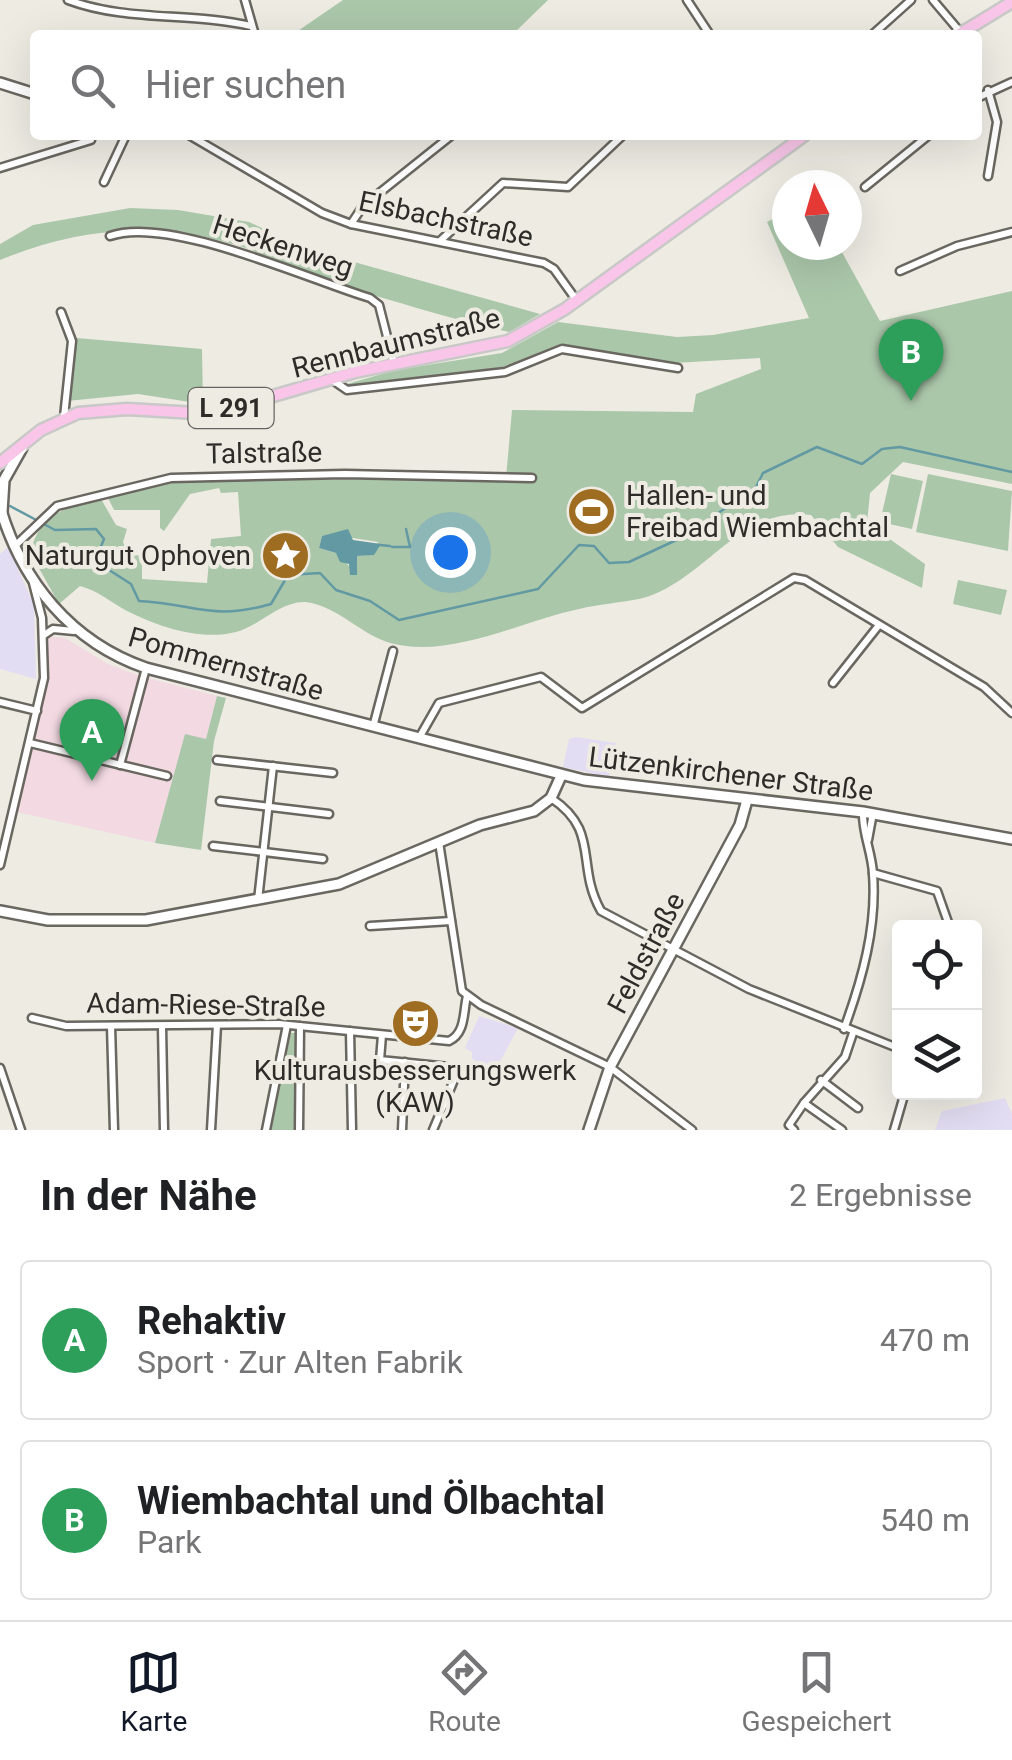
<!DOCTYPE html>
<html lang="de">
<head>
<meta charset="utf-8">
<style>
	:root { --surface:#fff; --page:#f6f6f6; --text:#202124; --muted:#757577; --line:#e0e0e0; --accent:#111827 }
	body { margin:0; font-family:Roboto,sans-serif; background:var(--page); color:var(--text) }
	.controls { position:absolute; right:30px; bottom:30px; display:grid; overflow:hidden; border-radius:10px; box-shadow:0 10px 40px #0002 }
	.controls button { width:90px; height:90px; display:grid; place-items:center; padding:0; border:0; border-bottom:2px solid var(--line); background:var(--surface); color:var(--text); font:50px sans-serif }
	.compass { position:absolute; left:772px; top:170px; width:90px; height:90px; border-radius:50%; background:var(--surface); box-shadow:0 10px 40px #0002; rotate:355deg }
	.you { position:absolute; left:450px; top:552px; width:35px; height:35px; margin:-25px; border:8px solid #fff; border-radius:50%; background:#1a73e8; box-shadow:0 0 0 15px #1a73e833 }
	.badge { display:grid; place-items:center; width:65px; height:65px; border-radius:50%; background:var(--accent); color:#fff; font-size:32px; font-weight:700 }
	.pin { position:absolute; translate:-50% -82px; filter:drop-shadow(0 2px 5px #0008) }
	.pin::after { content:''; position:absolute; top:52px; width:35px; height:30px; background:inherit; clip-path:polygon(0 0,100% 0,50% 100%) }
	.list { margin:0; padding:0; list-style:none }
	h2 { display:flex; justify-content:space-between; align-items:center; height:130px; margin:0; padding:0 40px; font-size:42px }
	h2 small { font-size:32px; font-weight:400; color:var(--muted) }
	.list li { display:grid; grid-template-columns:65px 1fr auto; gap:30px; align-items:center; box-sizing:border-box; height:160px; margin:0 20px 20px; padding:0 20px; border:2px solid var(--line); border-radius:10px }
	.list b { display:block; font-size:38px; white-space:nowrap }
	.list p { margin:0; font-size:32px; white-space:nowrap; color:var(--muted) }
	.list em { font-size:32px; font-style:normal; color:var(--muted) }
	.icon { flex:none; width:55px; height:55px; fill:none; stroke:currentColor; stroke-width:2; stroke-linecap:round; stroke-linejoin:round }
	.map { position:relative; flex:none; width:1012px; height:1130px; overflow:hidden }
	.search { position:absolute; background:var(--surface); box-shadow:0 10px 40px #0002; left:30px; right:30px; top:30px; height:110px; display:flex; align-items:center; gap:25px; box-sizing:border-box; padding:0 35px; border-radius:10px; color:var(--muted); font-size:38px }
	.sheet { height:490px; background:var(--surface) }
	nav { display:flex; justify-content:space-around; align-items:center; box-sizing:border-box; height:140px; border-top:2px solid var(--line); background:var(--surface); font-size:28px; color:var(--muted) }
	nav a { display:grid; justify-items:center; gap:5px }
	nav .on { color:var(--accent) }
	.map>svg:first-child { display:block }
	.commercial { fill:#f2d9e2 }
	.education { fill:#e3ddf3 }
	.green { fill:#abc7aa; fill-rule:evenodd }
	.water { fill:#6299a2 }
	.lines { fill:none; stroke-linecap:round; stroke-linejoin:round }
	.stream { stroke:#6299a2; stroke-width:2.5 }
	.street-casing { stroke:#6a6760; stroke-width:11 }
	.secondary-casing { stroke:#6a6760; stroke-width:14 }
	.primary-casing { stroke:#c8c8c7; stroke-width:15 }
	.street { stroke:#fff; stroke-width:6 }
	.secondary { stroke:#fff; stroke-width:9 }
	.primary { stroke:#f9c6e9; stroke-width:10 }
	.labels { text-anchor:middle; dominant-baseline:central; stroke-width:8; stroke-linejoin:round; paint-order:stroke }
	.shield { fill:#eeebe3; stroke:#676561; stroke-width:2.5 }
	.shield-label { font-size:25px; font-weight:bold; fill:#2d2c29 }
	.street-label { font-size:28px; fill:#2d2c29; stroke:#eeebe3 }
	.poi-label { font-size:28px; fill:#2d2c29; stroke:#eeebe3; text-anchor:start }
</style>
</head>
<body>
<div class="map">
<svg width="1012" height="1130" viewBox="0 0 1012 1130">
	<rect width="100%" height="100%" fill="#eeebe3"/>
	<!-- commercial -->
	<polygon class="commercial" points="48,636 65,638 108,664 140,676 217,696 206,739 185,735 155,843 17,812 47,683"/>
	<!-- education -->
	<g class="education">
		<polygon points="8,547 34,605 36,679 0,669 0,554"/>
		<polygon points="576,737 616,743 609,777 563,767 569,739"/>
		<polygon points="479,1016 518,1028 495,1071 472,1059 472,1052 465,1048"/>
		<polygon points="1005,1098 1012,1114 1012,1130 935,1130 942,1111"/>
	</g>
	<!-- green -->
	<g class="green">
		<polygon points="343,0 548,0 512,35 292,35"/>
		<path d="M130,208L178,210L249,222L304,248L540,314L509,332C459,321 411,306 362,292C315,279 271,254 225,242C147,221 73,230 0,260V244L33,225Z"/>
		<path d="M787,211V245H838L880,321L1012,291V484L903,462L870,493L867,523L925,564L922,588L838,547L811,515C736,506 705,583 639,599C619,603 599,604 579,609C521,621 447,661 387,642C360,633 335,605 305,602C281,601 259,626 236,632C200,641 159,627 127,611C110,602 99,591 80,586L59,604L31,554C34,519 70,502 101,499L116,525L127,529L123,542L128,554L142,556V579L207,583L211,539L241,536L238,492L221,493L219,488L190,494L164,531L160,528V510H114L108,498L171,481L506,478L512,410L693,412L696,394L761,369L760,358L674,363L554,347L503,367L340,386L396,370L502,353L558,322L677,337L713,335L809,318L767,222ZM334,535L378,542L369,555L357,556V574L336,553L319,548L322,536Z"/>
		<polygon points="77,338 202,349 203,404 138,394 67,401"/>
		<polygon points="891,474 923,481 912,529 880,522"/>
		<polygon points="928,474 1012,491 1008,551 916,532"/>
		<polygon points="958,580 1007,590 1001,615 953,604"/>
		<polygon points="217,696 226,698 214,741 201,850 155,843 185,734 206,739"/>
		<polygon points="291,1033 297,1033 296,1130 269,1130"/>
	</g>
	<!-- water -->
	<polygon class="water" points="348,529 353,540 381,544 374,555 357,556 357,575 350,575 349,564 340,562 336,553 319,548 322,536"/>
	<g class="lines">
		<!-- stream -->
		<g class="stream">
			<path d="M10,506L55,530L96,529L104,539L95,561L131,584L139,601C196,604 212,621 271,604L288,575L320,573L336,590L370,601L399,620L538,589L579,545L594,546L609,563L629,562L685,536L756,487L763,473L817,447L862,464L882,449L900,447L1012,472"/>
			<polyline points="380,545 390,546"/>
			<polyline points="392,547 410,547 406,529"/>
		</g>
		<defs>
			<g id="street">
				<path d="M68,0C127,22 190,12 251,26"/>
				<polyline points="245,0 255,35"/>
				<polyline points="687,0 710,35"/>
				<polyline points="933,0 961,33"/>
				<polyline points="872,35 911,0"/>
				<polyline points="988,90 997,122 988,176"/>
				<polyline points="977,98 1012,82"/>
				<polyline points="189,135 322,213 351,224 544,263 554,269 577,301"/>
				<polyline points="0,168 91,140"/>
				<polyline points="104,182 126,135"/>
				<polyline points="865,187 929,135"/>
				<polyline points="351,224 363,206 452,135"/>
				<path d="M110,236C168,215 310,280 370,298L379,305L394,364"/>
				<polyline points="440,241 503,183 568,187 623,135"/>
				<polyline points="900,271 957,246 1012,232"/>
				<polyline points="61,312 72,341 64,417"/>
				<polyline points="331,379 347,390 505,372 562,349 678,368"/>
				<polyline points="17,544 57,506 171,478 345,474 532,478"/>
				<polyline points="44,635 53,629 74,631"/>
				<polyline points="833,683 879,625"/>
				<polyline points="0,702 37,711"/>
				<polyline points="373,727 393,651"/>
				<polyline points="419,738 439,703 541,677 582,708 794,578 805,580 984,687 1012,713"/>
				<polyline points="30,743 167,776"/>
				<polyline points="217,760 333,773"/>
				<polyline points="120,765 146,668"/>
				<path d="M551,798C601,831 575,865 601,911L749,989L900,1049"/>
				<polyline points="220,801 329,814"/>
				<polyline points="868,840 873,813"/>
				<polyline points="439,842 462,991 481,1005 610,1067 692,1130"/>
				<polyline points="213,846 323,859"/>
				<polyline points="0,865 44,678 42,618 33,583"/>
				<polyline points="873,873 937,891 950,928"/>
				<polyline points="258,900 273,766"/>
				<polyline points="370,926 451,921"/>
				<path d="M32,1018L66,1026L279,1024L449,1041C466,1033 463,1012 467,996"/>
				<polyline points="111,1026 114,1130"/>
				<polyline points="162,1027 164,1130"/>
				<path d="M844,1029C862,980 877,927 873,874C872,852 862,833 863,812"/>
				<polyline points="350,1031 352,1130"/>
				<polyline points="382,1035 380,1060 459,1068 433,1130"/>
				<polyline points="0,1068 21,1130"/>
				<polyline points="821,1080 858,1108"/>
				<polyline points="211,1130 217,1025"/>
				<polyline points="266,1130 287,1025"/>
				<polyline points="299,1130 300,1026"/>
				<polyline points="402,1130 405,1062"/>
				<polyline points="794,1130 789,1125 804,1103"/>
				<polyline points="842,1130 804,1103 845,1057 853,1033"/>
				<polyline points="894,1130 905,1092"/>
			</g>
			<g id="secondary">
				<polyline points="0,83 35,94"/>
				<path d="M0,507C22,582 71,642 146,668L584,780L863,812L1012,839"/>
				<polyline points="2,512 4,480 22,448"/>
				<polyline points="0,911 48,920 146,920 339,884 480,825 534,811 551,798 561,776"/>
				<polyline points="589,1130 610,1067 740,825 747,800"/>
			</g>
			<g id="primary">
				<polyline points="958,35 1012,2"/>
				<polyline points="0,463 41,430 78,413 127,409 196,413 232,408 355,372 508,341 565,309 805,135"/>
			</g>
		</defs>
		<!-- street casing -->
		<use href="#street" class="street-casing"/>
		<!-- secondary casing -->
		<use href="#secondary" class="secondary-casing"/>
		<!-- primary casing -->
		<use href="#primary" class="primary-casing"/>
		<!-- street -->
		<use href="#street" class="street"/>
		<!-- secondary -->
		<use href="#secondary" class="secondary"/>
		<!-- primary -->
		<use href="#primary" class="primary"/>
	</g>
	<!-- icons -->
	<defs>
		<symbol id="stadium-disc" viewBox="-11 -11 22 22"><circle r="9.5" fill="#9e6d22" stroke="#eeebe3"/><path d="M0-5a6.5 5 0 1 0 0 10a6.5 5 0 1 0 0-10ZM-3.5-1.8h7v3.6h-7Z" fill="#fff"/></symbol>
		<symbol id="sight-disc" viewBox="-11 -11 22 22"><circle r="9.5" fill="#9e6d22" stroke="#eeebe3"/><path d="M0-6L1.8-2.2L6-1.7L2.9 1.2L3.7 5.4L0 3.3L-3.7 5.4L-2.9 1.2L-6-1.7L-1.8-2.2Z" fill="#fff"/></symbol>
		<symbol id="theatre-disc" viewBox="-11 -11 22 22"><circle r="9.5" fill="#9e6d22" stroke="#eeebe3"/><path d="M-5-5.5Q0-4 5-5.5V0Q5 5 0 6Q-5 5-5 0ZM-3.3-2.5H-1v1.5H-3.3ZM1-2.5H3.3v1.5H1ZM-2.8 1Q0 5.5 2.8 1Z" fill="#fff"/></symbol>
	</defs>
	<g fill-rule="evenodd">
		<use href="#stadium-disc" x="564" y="484" width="55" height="55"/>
		<use href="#sight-disc" x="258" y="528" width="55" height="55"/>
		<use href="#theatre-disc" x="388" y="996" width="55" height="55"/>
	</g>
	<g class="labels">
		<!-- shield labels -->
		<rect class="shield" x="188.5" y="388" width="85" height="40" rx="8"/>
		<g class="shield-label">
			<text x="231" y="408">L 291</text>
		</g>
		<!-- street labels -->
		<g class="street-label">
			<text transform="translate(446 219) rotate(12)">Elsbachstraße</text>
			<text transform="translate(283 246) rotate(18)">Heckenweg</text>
			<text transform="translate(396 343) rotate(-14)">Rennbaumstraße</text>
			<text transform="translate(264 453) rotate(-1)">Talstraße</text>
			<text transform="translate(226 664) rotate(16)">Pommernstraße</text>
			<text transform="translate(731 774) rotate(7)">Lützenkirchener Straße</text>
			<text transform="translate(646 953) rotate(-62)">Feldstraße</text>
			<text transform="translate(206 1005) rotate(1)">Adam-Riese-Straße</text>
		</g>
		<!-- poi labels -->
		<g class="poi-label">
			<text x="626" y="495">Hallen- und<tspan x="626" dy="32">Freibad Wiembachtal</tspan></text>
			<text x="251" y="555" text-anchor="end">Naturgut Ophoven</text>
			<text x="415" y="1070" text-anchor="middle">Kulturausbesserungswerk<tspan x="415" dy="32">(KAW)</tspan></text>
		</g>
	</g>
</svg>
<div class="controls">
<button><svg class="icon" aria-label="locate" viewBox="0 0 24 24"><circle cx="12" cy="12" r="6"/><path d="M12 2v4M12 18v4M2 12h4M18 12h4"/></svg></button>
<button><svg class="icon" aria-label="layers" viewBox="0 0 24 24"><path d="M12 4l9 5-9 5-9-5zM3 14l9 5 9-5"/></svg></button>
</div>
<svg class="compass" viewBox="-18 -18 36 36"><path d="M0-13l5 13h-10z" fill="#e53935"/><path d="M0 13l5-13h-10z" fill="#757577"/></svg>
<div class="you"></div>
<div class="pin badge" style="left:92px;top:781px;background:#2e9e5b">A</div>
<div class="pin badge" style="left:911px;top:401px;background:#2e9e5b">B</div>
<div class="search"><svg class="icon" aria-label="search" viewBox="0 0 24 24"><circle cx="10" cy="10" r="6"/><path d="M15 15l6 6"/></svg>Hier suchen</div>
</div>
<section class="sheet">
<h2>In der Nähe<small>2 Ergebnisse</small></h2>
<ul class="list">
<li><span class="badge" style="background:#2e9e5b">A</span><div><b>Rehaktiv</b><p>Sport · Zur Alten Fabrik</p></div><em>470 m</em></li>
<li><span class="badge" style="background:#2e9e5b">B</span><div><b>Wiembachtal und Ölbachtal</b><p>Park</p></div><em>540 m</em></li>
</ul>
</section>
<nav>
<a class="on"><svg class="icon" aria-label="map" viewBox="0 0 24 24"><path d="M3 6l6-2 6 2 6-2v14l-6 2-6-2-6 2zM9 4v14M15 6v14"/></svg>Karte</a>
<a><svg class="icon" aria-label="directions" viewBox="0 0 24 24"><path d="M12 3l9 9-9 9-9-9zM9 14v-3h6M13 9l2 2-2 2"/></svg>Route</a>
<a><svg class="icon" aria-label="saved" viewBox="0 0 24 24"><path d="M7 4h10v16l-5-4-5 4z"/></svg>Gespeichert</a>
</nav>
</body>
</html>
